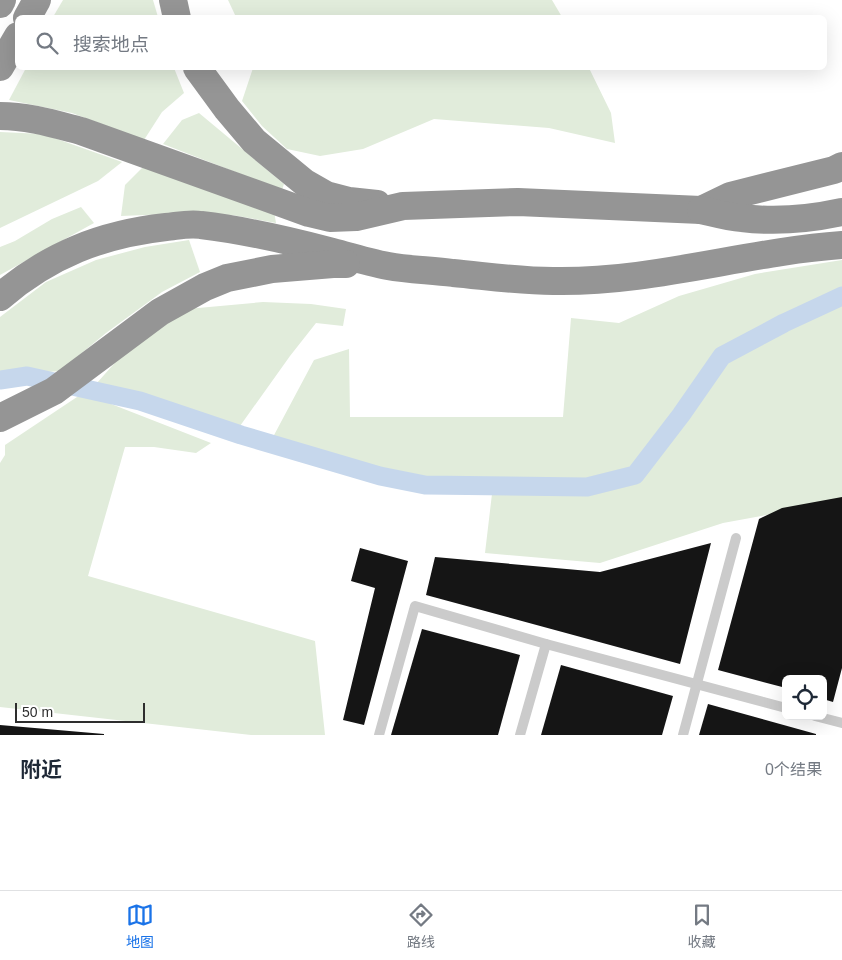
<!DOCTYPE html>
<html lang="zh">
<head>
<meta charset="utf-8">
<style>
	:root { --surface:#fff; --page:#f2f2f3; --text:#1f2937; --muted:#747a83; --line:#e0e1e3; --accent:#1a73e8 }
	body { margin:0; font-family:Helvetica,"Noto Sans SC",sans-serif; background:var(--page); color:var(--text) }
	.controls { position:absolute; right:15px; bottom:15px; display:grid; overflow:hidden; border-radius:8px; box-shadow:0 5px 20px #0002 }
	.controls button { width:45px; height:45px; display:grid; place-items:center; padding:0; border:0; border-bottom:1px solid var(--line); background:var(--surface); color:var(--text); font:25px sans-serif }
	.scale { position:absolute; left:15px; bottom:12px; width:130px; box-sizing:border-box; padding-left:5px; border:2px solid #2e2e2e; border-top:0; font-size:14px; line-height:18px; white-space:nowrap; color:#2e2e2e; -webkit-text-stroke:4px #fff; paint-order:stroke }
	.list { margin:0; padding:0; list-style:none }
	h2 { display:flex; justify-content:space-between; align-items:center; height:65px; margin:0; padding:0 20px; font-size:21px }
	h2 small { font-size:16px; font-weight:400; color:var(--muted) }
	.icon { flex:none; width:28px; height:28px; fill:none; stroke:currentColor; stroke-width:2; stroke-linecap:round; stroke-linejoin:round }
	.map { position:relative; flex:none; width:842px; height:735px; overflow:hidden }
	.search { position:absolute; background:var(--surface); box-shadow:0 5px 20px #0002; left:15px; right:15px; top:15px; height:55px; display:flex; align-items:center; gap:12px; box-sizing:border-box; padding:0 18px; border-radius:8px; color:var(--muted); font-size:19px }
	.sheet { height:155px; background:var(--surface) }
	nav { display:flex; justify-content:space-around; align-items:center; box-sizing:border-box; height:70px; border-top:1px solid var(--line); background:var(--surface); font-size:14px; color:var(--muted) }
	nav a { display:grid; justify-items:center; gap:2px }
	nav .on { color:var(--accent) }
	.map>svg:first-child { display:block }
	.green { fill:#e1ecdb }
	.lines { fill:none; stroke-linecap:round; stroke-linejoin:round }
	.canal { stroke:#c6d7ec; stroke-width:19 }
	.building { fill:#151515 }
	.lane { stroke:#cbcbcb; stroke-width:10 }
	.highway { stroke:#959595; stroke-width:28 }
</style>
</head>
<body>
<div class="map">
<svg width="842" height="735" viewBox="0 0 842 735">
	<rect width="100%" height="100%" fill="#fff"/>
	<!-- green -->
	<g class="green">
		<polygon points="63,0 153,0 158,17 53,17"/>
		<polygon points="228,0 552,0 562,17 236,17"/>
		<polygon points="26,68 174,68 184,93 162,112 144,140 72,113 9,100"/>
		<polygon points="253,68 589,68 611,113 615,143 549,128 434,119 363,149 320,156 287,149 262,126 242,101"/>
		<polygon points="199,113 284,184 282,190 163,144 182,120"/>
		<polygon points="0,132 43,134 122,162 98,181 0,228"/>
		<polygon points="143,167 274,211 276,223 232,215 169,214 121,216 125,185"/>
		<polygon points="81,207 94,223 0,275 0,247 15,241 52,219"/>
		<polygon points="189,240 200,272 162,292 106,333 60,371 0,376 0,317 46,282 96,260 145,247"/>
		<polygon points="842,260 842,501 723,523 600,563 485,553 494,477 440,480 345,460 273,437 314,360 349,349 350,417 563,417 571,318 619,323 679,296 755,274"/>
		<polygon points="263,302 311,304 346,309 343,326 316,323 290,356 240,426 96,384 137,338 176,310"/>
		<polygon points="83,393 211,443 196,453 154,447 125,447 88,576 315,641 325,735 251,735 0,707 0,463 5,455 5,445"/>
	</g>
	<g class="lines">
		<!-- canal -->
		<polyline class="canal" points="0,380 27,376 140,401 241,435 380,476 425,485 587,487 635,475 681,415 722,356 784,323 842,296"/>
	</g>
	<!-- building -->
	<g class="building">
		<polygon points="842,497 842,668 833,702 823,699 823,679 786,679 786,688 718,670 759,519 782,508"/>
		<polygon points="711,543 680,664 426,595 435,557 600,572"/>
		<polygon points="360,548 408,561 364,725 343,720 375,588 351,581"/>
		<polygon points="422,629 520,655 498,735 391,735"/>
		<polygon points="561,665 673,696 662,735 541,735"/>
		<polygon points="708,704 816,734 816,735 699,735"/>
		<polygon points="0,725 104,734 104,735 0,735"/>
	</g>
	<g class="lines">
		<!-- lane -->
		<g class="lane">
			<polyline points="815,716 842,723"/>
			<polyline points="379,735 415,606 546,644 786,708"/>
			<polyline points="520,735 546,644"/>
			<polyline points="683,735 736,538"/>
		</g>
		<!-- highway -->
		<g class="highway">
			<polyline points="173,0 177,18"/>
			<polyline points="0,4 2,0"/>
			<polyline points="27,18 37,0"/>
			<polyline points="0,67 18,36"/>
			<polyline points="197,68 227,109 254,141 305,183 326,195 349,201 377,204"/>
			<path d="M0,116C28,116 54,124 81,131L309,213L330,218L356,217L403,206L518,202L701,210L730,196L834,170L842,166"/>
			<path d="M701,210C714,213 728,217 742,218C775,222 810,219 842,212"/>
			<path d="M0,297C49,255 102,234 166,227C177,226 189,223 201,225C244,230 287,240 329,251C348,256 368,262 388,266C409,270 431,270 453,273C486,276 519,281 553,281C651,283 745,252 842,245"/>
			<polyline points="0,418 54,391 160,312 205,287 227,278 272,269 333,264 346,264"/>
		</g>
	</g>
</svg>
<div class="controls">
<button><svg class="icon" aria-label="locate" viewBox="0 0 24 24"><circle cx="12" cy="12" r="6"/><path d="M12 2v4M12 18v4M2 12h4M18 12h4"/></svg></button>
</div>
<div class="scale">50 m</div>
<div class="search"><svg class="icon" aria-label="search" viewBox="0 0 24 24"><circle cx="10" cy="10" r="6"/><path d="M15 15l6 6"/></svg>搜索地点</div>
</div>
<section class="sheet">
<h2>附近<small>0个结果</small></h2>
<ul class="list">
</ul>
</section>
<nav>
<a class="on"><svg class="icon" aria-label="map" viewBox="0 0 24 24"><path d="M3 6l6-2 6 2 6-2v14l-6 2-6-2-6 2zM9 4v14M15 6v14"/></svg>地图</a>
<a><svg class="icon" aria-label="directions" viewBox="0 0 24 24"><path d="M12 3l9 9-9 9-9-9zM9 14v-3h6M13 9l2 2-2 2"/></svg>路线</a>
<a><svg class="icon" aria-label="saved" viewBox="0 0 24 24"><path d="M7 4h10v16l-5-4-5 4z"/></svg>收藏</a>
</nav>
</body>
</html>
